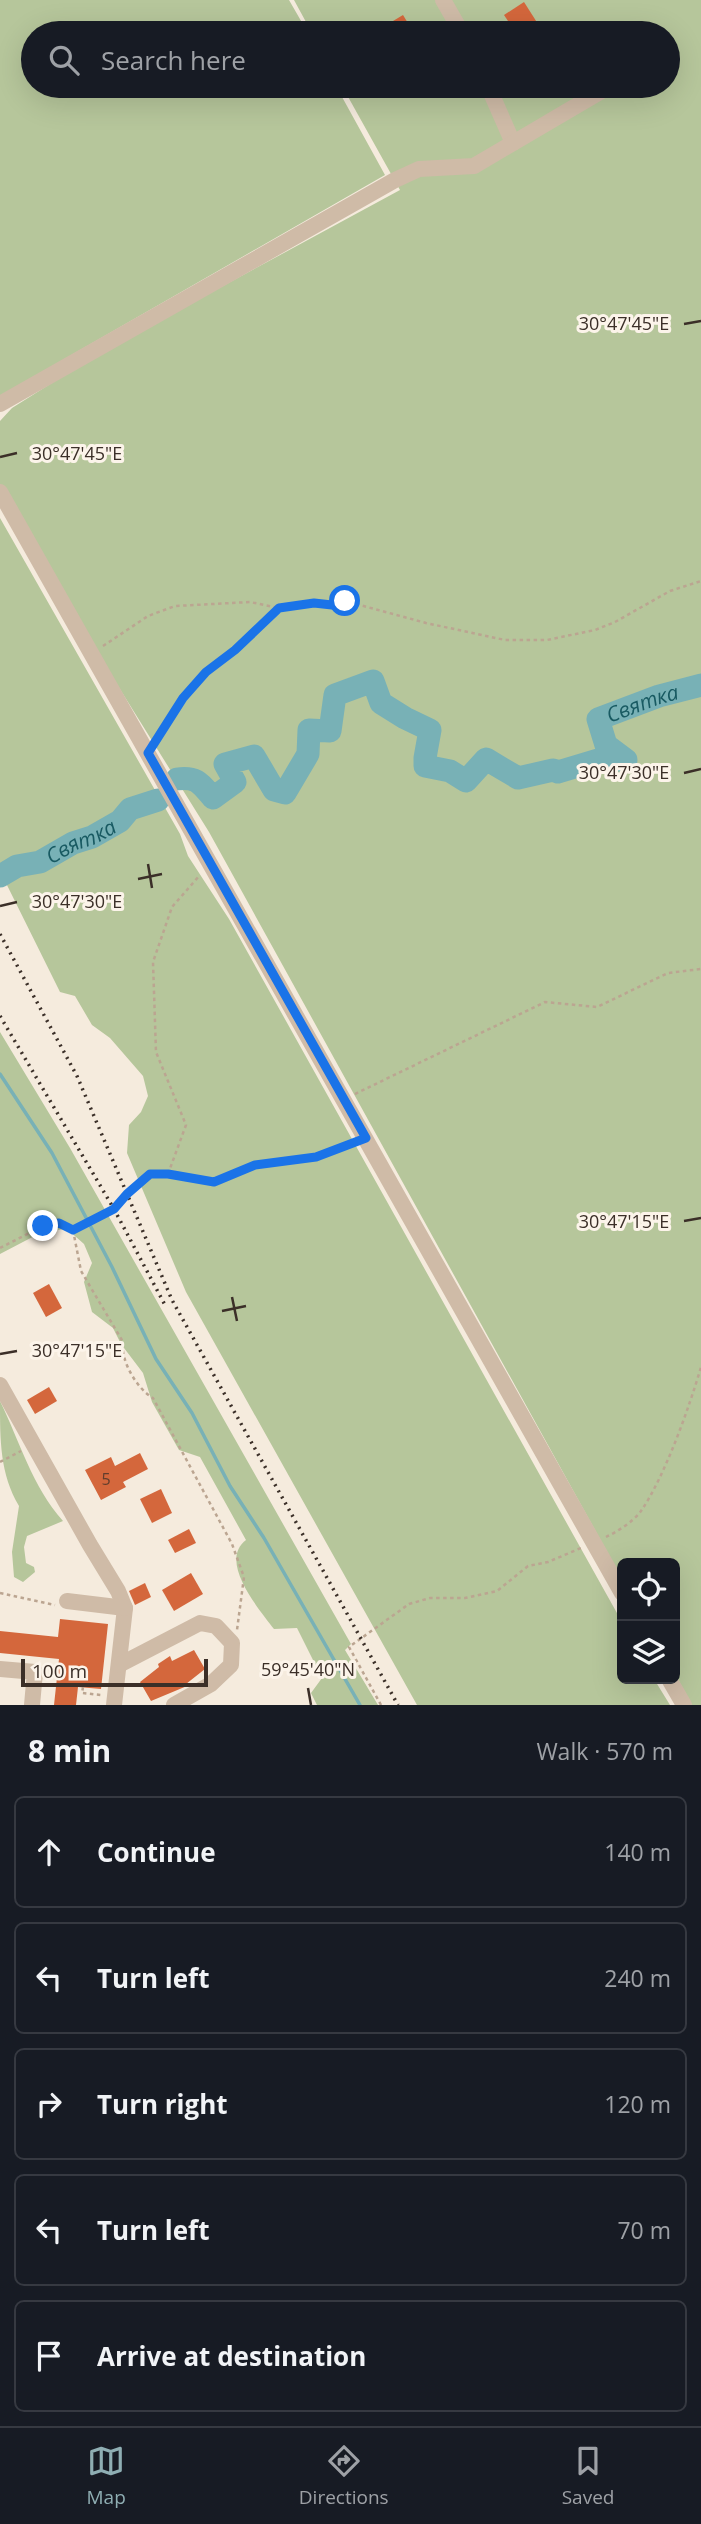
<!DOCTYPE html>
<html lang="en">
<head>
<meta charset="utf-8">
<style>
	:root { --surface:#171b24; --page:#20242c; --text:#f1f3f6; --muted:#9ea1a6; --line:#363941; --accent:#8faeb3 }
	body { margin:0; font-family:"Open Sans",sans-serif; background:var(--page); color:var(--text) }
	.controls { position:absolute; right:21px; bottom:21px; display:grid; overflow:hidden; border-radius:10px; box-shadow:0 7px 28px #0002 }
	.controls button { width:63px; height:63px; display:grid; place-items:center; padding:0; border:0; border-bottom:2px solid var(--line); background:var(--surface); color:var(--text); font:35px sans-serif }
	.scale { position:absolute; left:21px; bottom:18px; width:187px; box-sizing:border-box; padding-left:7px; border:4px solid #3b2f28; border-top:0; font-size:19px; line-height:24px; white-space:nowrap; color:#3b2f28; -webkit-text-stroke:5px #fcf4ea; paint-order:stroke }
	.stop { position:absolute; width:21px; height:21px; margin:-16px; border:5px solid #1a73e8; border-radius:50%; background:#fff }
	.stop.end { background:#1a73e8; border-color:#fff; box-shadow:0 2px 7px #0008 }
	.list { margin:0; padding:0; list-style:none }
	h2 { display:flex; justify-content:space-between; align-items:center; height:91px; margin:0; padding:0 28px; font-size:30px }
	h2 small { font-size:23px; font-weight:400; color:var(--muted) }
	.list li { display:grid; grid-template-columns:46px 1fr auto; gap:21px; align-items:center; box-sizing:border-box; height:112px; margin:0 14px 14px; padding:0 14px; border:2px solid var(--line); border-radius:10px }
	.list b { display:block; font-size:26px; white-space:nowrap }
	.list em { font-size:23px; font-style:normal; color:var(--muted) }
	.icon { flex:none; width:38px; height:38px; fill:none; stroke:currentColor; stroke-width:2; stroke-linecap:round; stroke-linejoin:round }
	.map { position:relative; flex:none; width:701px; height:1705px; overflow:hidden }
	.search { position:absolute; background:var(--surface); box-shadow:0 7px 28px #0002; left:21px; right:21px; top:21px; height:77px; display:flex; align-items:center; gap:18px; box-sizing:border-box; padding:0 24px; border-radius:38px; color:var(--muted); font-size:26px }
	.sheet { height:721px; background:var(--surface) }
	nav { display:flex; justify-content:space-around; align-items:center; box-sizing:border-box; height:98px; border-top:2px solid var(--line); background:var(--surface); font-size:19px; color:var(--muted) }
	nav a { display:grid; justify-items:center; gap:4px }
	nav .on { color:var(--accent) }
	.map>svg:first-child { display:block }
	.green { fill:#b6c69b }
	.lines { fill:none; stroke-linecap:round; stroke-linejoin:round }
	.stream { stroke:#78b1b6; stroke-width:3.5 }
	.river { stroke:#78b1b6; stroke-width:23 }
	.building { fill:#d4673c }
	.path { stroke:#bba591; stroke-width:2.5; stroke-dasharray:3.5 3.5; stroke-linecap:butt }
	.minor { stroke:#cfbba7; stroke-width:16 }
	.rail { stroke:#3b2f28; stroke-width:3.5; stroke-dasharray:2 5; stroke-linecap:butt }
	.route { stroke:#1a73e8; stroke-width:9 }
	.ticks { fill:none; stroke:#3b2f28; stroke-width:2.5 }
	.labels { text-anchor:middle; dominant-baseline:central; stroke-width:6; stroke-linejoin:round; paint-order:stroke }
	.number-label { font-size:16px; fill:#613d2d }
	.water-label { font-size:21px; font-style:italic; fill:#185a62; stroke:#fcf4ea }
	.ticks-label { font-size:18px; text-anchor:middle; fill:#3b2f28; stroke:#fcf4ea; stroke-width:6; stroke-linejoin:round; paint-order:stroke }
</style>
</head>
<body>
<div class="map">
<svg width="701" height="1705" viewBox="0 0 701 1705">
	<rect width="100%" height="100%" fill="#f5ebdd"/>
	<!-- green -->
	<g class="green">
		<polygon points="0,0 289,0 308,33 33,33 33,86 336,86 385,175 0,396"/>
		<polygon points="294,0 701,0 701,1705 692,1705 675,1674 675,1563 622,1563 622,1579 209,832 30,545 0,484 0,421 12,408 101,352 400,190 342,86 668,86 668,33 312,33"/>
		<polygon points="0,518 180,834 188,856 229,919 622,1622 622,1679 654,1679 670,1705 417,1705 186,1292 127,1153 129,1125 141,1112 148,1096 143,1076 110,1038 92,1025 75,996 60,992 0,871"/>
		<path d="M0,1032L70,1148L351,1644L345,1650L378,1705H317L311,1693L322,1678L297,1628L274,1629C258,1608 218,1561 246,1540L200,1457L179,1450L152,1402L143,1373L121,1344L113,1328L92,1312L84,1282L92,1263L84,1244L67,1229L44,1231L0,1254Z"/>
		<path d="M0,1401C20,1442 32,1486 63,1521L27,1536L24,1547L26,1563L34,1567L35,1572L23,1582L14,1577L12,1552L19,1506C0,1474 0,1441 0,1401Z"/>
	</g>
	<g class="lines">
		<!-- stream -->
		<polyline class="stream" points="0,1074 52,1153 112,1267 156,1359 192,1413 230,1486 264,1538 360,1705"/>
		<!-- river -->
		<g class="river">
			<path id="s1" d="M177,779C197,776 201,784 213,798L235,782L225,764L254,756L274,790L285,793L308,754L309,730L330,731L335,695L373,681L381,703L405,718L430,730L425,758V766L450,771L466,781L486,759L518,778L553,770L558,772L598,760H626L606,745L598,719L659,696L701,685"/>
			<path id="s2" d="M0,876L17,866L40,862L73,843L92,837L120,821L130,809L158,800"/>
		</g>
	</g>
	<!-- building -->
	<g class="building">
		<polygon points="524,2 538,24 523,33 516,33 504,15"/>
		<polygon points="403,15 414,33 373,33"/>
		<polygon points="49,1284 62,1308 46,1317 33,1293"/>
		<polygon points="49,1387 57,1401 35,1414 27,1400"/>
		<polygon points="140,1453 148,1469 123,1482 126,1487 101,1500 85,1470 111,1457 115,1466"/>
		<polygon points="161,1489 172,1513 152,1523 140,1499"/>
		<polygon points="189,1529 196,1543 175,1553 168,1540"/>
		<polygon points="191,1573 203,1594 174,1611 162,1590"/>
		<polygon points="145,1583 151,1597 135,1605 129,1591"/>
		<polygon points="60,1619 108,1624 101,1689 78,1687 76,1705 54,1705 59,1659 0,1653 0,1631 58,1637"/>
		<polygon points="194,1650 205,1669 186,1684 187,1686 151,1701 140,1682 159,1667 158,1664 170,1656 172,1661"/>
	</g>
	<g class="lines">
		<!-- path -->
		<g class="path">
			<polyline points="103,646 148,616 175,606 250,602 279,608 314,603 332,605 345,601 426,623 505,640 547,640 595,630 615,622 670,591 701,581"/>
			<polyline points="156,742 183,698 206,672 235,650 279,609"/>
			<polyline points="355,1094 545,1002 597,1007 668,973 701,969"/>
			<polyline points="168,1174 186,1125 156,1052 153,962 172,907 200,875"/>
			<path d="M73,1230L81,1271L123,1342C120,1360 137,1389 153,1398L232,1544L244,1577L237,1630"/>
			<polyline points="0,1248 43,1226 59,1223 73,1230 114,1209 150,1174 214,1182 255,1165 316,1157 353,1143"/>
			<polyline points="0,1462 21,1451"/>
			<path d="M606,1537C618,1531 633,1522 641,1511C665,1476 689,1408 701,1367"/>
			<polyline points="0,1593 55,1605"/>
			<polyline points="83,1687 82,1693 101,1695"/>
			<polyline points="381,1705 349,1647 409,1604 430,1598 465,1598 497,1591 528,1566 548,1562 581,1548"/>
		</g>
		<!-- minor -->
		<g class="minor">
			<polyline points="443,0 462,33"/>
			<polyline points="488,86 513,143"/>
			<polyline points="0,404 395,180 419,169 474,166 610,86"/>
			<polyline points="0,492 622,1593"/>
			<polyline points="0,1385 90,1545 118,1591 125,1608 114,1705"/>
			<polyline points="67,1601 125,1608"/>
			<polyline points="119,1665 200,1623 216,1626 232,1643 231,1665 211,1684 174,1705"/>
			<polyline points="0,1669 35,1672 32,1705"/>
			<polyline points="669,1679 684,1705"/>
		</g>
		<!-- rail -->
		<g class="rail">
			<polyline points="0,934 77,1076 172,1300 398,1705"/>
			<polyline points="0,1016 114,1209 165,1305"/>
		</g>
	</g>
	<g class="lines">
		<!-- route -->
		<polyline class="route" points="43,1226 59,1223 73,1230 114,1209 127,1194 150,1174 168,1174 214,1182 255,1165 316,1157 366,1138 148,753 183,698 206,672 235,650 279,608 314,603 332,605 345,601"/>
	</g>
	<!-- ticks -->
	<path class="ticks" d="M684,324L701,321M0,457L17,453M684,773L701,769M148,864L152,888M138,879L162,874M0,906L17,902M684,1221L701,1218M232,1297L237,1321M222,1311L246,1306M0,1354L17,1351M308,1688L311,1705"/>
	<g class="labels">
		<!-- number labels -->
		<g class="number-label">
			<text x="106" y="1479">5</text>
		</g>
		<!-- water labels -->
		<g class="water-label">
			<text stroke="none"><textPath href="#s1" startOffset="777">Святка</textPath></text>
			<text stroke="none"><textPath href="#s2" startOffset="89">Святка</textPath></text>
		</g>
	</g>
	<g class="ticks-label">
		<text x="624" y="330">30°47'45"E</text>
		<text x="77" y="460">30°47'45"E</text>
		<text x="624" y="779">30°47'30"E</text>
		<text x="77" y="908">30°47'30"E</text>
		<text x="624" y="1228">30°47'15"E</text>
		<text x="77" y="1357">30°47'15"E</text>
		<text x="308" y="1676">59°45'40"N</text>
	</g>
</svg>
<div class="controls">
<button><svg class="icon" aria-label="locate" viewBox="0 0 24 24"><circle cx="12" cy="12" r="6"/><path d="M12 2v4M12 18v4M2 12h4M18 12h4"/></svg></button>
<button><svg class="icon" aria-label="layers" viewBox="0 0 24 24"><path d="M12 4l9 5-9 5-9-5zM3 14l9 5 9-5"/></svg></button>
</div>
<div class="scale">100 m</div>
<div class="stop" style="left:345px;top:601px"></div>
<div class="stop end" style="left:43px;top:1226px"></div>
<div class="search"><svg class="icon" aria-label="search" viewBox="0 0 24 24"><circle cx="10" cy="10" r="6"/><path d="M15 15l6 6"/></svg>Search here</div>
</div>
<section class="sheet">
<h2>8 min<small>Walk · 570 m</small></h2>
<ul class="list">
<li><svg class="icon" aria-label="ahead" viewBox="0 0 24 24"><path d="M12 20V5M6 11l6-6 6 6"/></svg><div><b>Continue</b></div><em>140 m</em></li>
<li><svg class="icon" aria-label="left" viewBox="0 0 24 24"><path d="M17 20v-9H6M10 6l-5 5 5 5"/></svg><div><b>Turn left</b></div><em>240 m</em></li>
<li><svg class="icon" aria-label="right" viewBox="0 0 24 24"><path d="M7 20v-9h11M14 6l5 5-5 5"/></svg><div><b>Turn right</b></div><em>120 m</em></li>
<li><svg class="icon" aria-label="left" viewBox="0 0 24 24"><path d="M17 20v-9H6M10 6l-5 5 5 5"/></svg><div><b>Turn left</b></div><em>70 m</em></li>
<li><svg class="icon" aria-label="arrive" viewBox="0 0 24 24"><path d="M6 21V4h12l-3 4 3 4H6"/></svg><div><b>Arrive at destination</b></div></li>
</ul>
</section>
<nav>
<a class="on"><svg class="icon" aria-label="map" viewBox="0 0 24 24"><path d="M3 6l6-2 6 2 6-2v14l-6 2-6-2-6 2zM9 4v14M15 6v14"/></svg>Map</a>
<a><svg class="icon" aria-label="directions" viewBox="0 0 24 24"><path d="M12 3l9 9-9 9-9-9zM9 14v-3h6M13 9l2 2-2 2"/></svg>Directions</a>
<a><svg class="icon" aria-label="saved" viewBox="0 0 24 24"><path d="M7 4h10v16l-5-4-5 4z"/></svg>Saved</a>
</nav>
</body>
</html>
